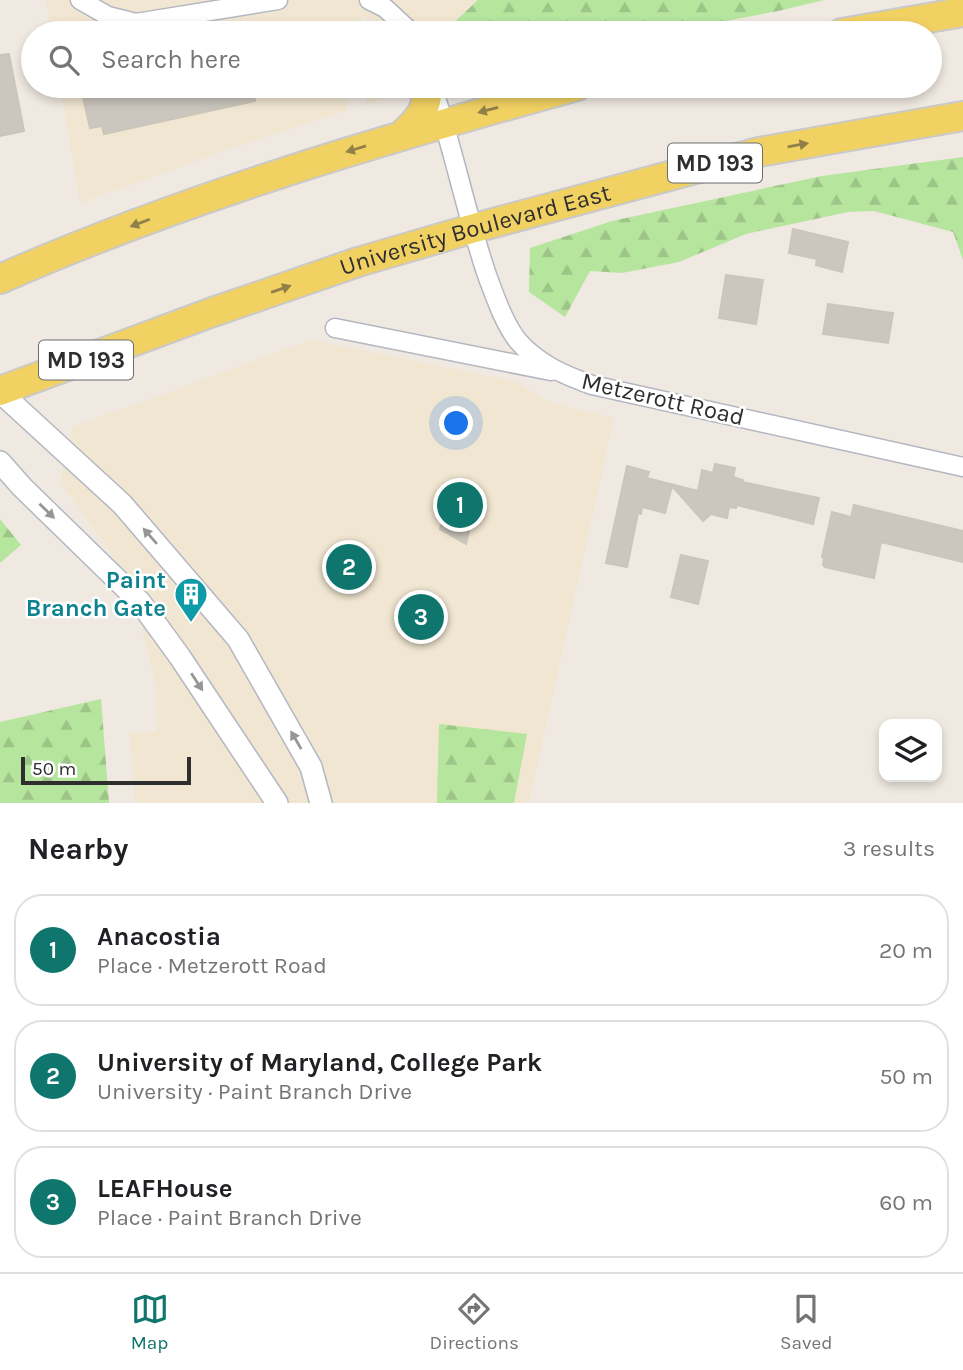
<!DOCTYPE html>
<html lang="en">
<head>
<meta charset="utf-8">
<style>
	:root { --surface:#fff; --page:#f2f2f2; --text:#202124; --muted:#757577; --line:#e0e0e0; --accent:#0f766e }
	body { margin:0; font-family:Karla,sans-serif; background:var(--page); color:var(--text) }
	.controls { position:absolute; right:21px; bottom:21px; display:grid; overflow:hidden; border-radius:14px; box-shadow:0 4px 10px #0003 }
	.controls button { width:63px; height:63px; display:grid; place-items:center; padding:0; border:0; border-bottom:2px solid var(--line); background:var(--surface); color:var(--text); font:35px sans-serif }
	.scale { position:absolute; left:21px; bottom:18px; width:170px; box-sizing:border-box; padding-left:7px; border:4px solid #2e2e2e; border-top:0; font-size:19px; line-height:24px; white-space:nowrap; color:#2e2e2e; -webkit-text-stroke:5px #fff; paint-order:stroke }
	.you { position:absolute; left:457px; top:424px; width:24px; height:24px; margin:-18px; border:5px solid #fff; border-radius:50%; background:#1a73e8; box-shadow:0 0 0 10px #1a73e833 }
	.badge { display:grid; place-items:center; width:46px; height:46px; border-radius:50%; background:var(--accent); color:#fff; font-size:23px; font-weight:700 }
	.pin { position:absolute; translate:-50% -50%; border:4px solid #fff; box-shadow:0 2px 7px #0006 }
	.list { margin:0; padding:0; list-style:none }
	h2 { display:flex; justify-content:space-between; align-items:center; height:91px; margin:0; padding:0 28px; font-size:30px }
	h2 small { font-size:23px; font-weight:400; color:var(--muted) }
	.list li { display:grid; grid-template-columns:46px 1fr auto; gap:21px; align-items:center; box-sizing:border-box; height:112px; margin:0 14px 14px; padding:0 14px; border:2px solid var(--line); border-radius:28px }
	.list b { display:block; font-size:26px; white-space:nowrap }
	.list p { margin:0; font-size:23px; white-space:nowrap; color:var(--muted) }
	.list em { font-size:23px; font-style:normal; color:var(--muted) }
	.icon { flex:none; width:38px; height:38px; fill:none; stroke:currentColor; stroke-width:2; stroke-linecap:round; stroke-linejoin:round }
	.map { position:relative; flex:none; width:963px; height:803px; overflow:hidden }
	.search { position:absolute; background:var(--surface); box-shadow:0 4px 10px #0003; left:21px; right:21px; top:21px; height:77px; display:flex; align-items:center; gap:18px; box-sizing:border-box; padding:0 24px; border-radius:38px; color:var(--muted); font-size:26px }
	.sheet { height:469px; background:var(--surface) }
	nav { display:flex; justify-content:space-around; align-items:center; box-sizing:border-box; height:98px; border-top:2px solid var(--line); background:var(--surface); font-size:19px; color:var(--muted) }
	nav a { display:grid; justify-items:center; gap:4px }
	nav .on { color:var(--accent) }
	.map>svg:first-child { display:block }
	.education { fill:#f0e6d1 }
	.forest { fill:url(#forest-firs) }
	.building { fill:#cbc7bf; stroke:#cbc5ba; stroke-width:2 }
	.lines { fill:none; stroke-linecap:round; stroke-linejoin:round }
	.minor-casing { stroke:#b4b7c1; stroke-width:21 }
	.tertiary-casing { stroke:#b4b7c1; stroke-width:24 }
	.primary-casing { stroke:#c9c9c9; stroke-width:32 }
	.minor { stroke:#fff; stroke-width:18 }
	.tertiary { stroke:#fff; stroke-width:21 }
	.primary { stroke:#f2d163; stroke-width:28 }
	.oneway { fill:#908048 }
	.oneway2 { fill:#969696 }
	.labels { text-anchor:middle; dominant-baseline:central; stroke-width:5; stroke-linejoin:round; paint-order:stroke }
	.shield { fill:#fff; stroke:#6d6d6d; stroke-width:2 }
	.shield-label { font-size:23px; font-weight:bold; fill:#2e2e2e }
	.street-label { font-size:24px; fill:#2e2e2e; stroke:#fff }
	.culture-label { font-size:24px; font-weight:bold; fill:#0d838f; stroke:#fff; text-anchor:end }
</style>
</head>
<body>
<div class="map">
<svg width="963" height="803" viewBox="0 0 963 803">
	<defs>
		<pattern id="forest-firs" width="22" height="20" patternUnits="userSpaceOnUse" patternTransform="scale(1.75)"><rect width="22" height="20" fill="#b6e59e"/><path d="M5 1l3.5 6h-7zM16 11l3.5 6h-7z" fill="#9dc588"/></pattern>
	</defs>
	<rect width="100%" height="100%" fill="#efe9e1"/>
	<!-- education -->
	<g class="education">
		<polygon points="46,0 724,0 622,33 390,33 392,29 387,26 362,15 358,33 51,33"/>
		<polygon points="60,86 350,86 346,111 233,148 80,203"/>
		<polygon points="372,86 429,86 365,105"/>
		<polygon points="312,340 517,382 551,403 614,418 529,803 135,803 130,732 157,732 156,686 141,625 126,583 109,550 60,482 73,427"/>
	</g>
	<!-- forest -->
	<g class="forest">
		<polygon points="478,0 824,0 778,11 663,33 449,33 447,29"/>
		<polygon points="963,157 963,260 953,232 874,211 848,212 746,234 679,262 622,273 590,271 565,317 529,292 530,248 612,221 822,176"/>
		<polygon points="0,519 21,545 0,563"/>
		<polygon points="101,699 109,803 0,803 0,722"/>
		<polygon points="439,724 527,734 514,803 437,803"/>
	</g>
	<!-- building -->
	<g class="building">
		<polygon points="9,54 24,131 0,136 0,55"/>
		<polygon points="95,86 252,86 255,101 104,134 102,126 90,128 81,88"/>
		<polygon points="793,229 848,242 842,272 816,265 817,259 789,253"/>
		<polygon points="726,275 763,280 756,324 719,318"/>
		<polygon points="828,304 893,313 888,343 823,334"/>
		<polygon points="715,464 735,468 733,477 743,480 742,482 819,498 813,524 737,505 736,508 729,507 727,518 711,514 703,521 672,486 665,513 642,507 641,514 638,513 627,567 606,563 627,466 649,472 647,478 698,491 702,470 713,473"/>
		<polygon points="450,484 479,487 466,544 440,529"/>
		<polygon points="854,505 963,531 963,562 881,542 874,578 825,567 823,565 824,558 822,557 832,512 851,517"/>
		<polygon points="681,555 708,561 698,604 671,597"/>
		<polygon points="401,605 443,609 441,629 399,624"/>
	</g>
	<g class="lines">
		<defs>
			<g id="minor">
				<polyline points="80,0 108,16 136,23 278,0"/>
				<polyline points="369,0 385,8 412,33"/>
				<path d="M432,86C454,149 466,215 488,278C496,299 504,323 518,341C538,364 564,375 592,385L963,467"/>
				<polyline points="335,328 551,371"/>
			</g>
			<g id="tertiary">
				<polyline points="0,392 122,504 238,639 311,767 321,803"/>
				<polyline points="0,462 22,487 140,602 180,657 277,803"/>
			</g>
			<g id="primary">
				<polyline points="842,33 963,12"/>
				<path d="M402,135C420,118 427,111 428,86"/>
				<path d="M0,279C186,197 382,140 577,86"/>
				<path id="s1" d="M0,391L210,313L358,262L471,229L759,152L963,116"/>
			</g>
		</defs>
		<!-- minor casing -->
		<use href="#minor" class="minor-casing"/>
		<!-- tertiary casing -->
		<use href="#tertiary" class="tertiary-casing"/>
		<!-- primary casing -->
		<use href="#primary" class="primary-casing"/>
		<!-- minor -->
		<use href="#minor" class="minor"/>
		<!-- tertiary -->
		<use href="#tertiary" class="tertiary"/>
		<!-- primary -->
		<use href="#primary" class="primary"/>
	</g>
	<!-- one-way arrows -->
	<defs><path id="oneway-solid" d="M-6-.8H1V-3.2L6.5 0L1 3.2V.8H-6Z" transform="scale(1.75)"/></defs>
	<g class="oneway">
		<use href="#oneway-solid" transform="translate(488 110) rotate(165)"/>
		<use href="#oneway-solid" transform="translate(798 145) rotate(-10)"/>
		<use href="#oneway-solid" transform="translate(356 149) rotate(163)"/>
		<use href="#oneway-solid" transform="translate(140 223) rotate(159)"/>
		<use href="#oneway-solid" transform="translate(281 289) rotate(-19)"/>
	</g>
	<g class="oneway2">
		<use href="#oneway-solid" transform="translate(47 511) rotate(44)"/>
		<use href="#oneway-solid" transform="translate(150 536) rotate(-131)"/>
		<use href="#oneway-solid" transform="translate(197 682) rotate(57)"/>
		<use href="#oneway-solid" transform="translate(296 740) rotate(-120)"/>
	</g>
	<!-- icons -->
	<defs>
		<symbol id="building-pin" viewBox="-11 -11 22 30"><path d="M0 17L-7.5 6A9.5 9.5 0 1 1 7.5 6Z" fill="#0f9aa8" stroke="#fff"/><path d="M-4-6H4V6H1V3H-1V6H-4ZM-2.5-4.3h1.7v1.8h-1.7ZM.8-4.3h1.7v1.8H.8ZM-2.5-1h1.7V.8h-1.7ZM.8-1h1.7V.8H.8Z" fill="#fff"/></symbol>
	</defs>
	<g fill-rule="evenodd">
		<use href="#building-pin" x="172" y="575" width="38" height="52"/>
	</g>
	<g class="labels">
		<!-- shield labels -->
		<g class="shield">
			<rect x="668" y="143.5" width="94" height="39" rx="5"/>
			<rect x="39" y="340.5" width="94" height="39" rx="5"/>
		</g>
		<g class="shield-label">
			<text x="715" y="163">MD 193</text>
			<text x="86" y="360">MD 193</text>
		</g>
		<!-- street labels -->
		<g class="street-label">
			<text stroke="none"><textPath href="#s1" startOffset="502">University Boulevard East</textPath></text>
			<text transform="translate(663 399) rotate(13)">Metzerott Road</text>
		</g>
		<!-- culture labels -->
		<g class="culture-label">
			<text x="166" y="580">Paint<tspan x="166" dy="28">Branch Gate</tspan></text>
		</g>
	</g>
</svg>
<div class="controls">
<button><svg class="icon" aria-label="layers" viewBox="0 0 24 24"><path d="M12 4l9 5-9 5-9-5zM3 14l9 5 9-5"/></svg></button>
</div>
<div class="scale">50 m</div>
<div class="you"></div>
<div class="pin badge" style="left:460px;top:505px">1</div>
<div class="pin badge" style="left:349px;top:567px">2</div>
<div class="pin badge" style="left:421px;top:617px">3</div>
<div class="search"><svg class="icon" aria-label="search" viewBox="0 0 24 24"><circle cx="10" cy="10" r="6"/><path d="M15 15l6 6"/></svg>Search here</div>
</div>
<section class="sheet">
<h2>Nearby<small>3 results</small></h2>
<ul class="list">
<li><span class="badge">1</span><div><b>Anacostia</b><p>Place · Metzerott Road</p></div><em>20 m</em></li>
<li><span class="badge">2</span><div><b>University of Maryland, College Park</b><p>University · Paint Branch Drive</p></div><em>50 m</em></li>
<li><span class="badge">3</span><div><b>LEAFHouse</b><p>Place · Paint Branch Drive</p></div><em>60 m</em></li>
</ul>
</section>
<nav>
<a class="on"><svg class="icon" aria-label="map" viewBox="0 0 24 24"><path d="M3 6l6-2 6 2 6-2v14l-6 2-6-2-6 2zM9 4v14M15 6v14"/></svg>Map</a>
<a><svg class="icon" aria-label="directions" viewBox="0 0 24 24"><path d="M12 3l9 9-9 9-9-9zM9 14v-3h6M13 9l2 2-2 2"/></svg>Directions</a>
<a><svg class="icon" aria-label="saved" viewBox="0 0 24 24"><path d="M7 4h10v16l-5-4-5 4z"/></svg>Saved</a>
</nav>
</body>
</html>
